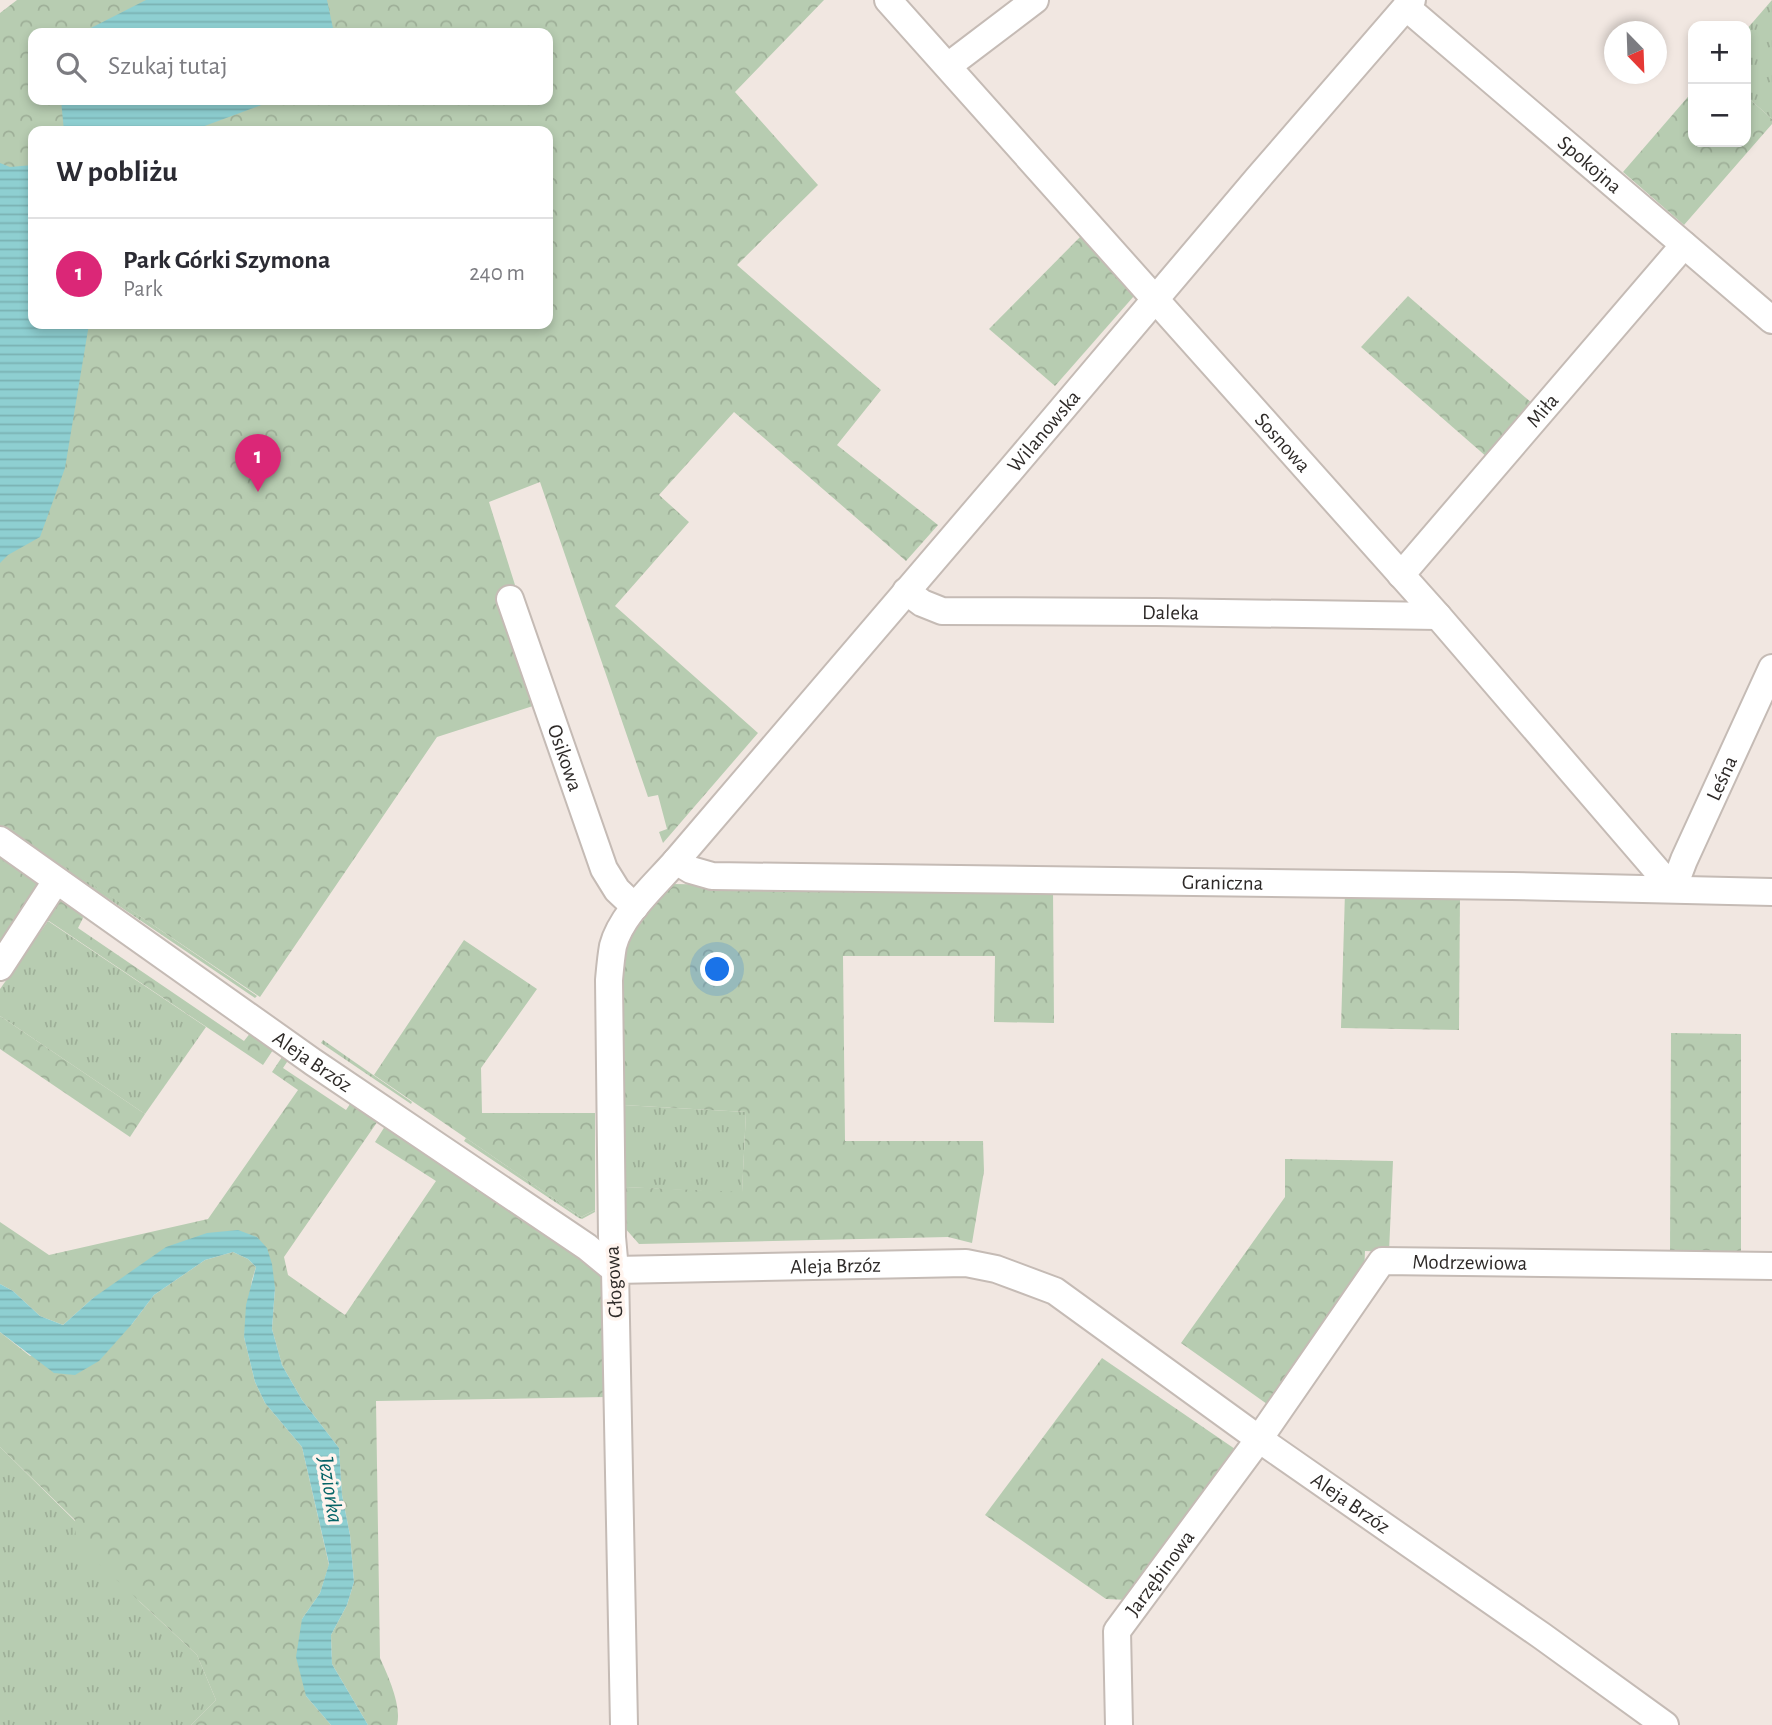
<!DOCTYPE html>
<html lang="pl">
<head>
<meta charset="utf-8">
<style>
	:root { --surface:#fff; --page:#f7f7f7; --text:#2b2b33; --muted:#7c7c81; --line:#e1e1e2; --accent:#db2777 }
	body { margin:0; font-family:"Alegreya Sans",sans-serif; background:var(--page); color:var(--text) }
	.controls { position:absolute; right:21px; top:21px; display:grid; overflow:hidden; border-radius:14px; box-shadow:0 4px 10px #0003 }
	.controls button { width:63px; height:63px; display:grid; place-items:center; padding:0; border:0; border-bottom:2px solid var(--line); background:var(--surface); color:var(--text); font:35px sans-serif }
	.compass { position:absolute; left:1604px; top:21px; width:63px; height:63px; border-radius:50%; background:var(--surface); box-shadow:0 4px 10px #0003; rotate:157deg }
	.you { position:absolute; left:718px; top:970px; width:24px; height:24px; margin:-18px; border:5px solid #fff; border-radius:50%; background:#1a73e8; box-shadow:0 0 0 10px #1a73e833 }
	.badge { display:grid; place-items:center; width:46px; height:46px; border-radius:50%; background:var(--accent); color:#fff; font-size:23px; font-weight:700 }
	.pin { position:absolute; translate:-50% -58px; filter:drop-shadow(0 2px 4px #0008) }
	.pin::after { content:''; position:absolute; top:37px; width:24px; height:21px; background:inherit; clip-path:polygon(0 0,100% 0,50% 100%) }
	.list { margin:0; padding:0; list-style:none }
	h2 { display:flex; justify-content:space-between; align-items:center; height:91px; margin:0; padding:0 28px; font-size:30px }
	h2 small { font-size:23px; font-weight:400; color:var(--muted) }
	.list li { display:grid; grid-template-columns:46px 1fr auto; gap:21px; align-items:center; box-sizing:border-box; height:112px; padding:0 28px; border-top:2px solid var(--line) }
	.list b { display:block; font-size:26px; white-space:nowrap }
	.list p { margin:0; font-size:23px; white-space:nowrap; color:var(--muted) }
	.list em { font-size:23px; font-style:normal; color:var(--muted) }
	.icon { flex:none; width:38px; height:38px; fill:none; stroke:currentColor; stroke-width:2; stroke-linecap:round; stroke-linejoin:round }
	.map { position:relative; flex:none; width:1772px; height:1725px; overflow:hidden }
	.search { position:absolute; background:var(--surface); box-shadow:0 4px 10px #0003; left:28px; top:28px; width:525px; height:77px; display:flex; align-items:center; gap:18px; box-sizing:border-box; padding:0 24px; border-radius:14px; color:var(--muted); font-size:26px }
	.panel { position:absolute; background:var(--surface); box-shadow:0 4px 10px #0003; left:28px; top:126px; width:525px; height:203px; border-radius:14px }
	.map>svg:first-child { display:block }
	.grass { fill:url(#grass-tufts) }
	.forest { fill:url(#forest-crowns); fill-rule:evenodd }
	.water { fill:url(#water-rules) }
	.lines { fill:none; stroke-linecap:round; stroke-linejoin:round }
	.minor-casing { stroke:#c5bbb5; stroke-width:30 }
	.minor { stroke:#fff; stroke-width:26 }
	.labels { text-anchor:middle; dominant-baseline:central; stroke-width:7; stroke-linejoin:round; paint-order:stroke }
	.street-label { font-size:21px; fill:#2e2a28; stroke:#fff4ee }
	.water-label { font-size:23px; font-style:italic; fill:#056467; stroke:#fff4ee }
</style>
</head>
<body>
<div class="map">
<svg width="1772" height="1725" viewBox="0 0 1772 1725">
	<defs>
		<pattern id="grass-tufts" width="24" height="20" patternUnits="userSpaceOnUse" patternTransform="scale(1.75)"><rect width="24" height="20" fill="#b7ccb1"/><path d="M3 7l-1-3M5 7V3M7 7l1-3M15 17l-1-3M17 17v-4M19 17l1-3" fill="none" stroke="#9eaf98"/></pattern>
		<pattern id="forest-crowns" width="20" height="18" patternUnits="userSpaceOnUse" patternTransform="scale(1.75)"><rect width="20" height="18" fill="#b7ccb1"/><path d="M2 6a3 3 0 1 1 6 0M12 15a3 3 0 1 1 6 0" fill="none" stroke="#9eaf98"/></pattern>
		<pattern id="water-rules" width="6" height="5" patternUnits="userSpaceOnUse" patternTransform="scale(1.75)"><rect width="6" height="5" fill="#8ecfd1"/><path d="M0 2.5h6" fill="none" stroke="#7bb2b3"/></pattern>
	</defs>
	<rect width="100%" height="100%" fill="#f1e7e1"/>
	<!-- grass -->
	<g class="grass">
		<polygon points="1772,0 1772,119 1746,96 1746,30"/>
		<polygon points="62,863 257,996 255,998 60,866"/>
		<polygon points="48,921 206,1027 145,1114 0,1016 0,989"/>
		<polygon points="323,1040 412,1102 411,1104 321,1043"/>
		<polygon points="623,1105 746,1112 742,1193 625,1187"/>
		<polygon points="466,1138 581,1217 595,1210 595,1212 582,1219 579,1218 464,1141"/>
		<polygon points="0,1447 75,1521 140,1602 197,1655 216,1700 191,1725 0,1725"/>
	</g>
	<!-- forest -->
	<g class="forest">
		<path d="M17,0H824L735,92L818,185L737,265L881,390L837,445L938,525L906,561L734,412L659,495L689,522L615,606L758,733L663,843L659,832L667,829L658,795L648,797L540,482L489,502L515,585L498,591L533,706L437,737L260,997L62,864L28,907L0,947V13ZM33,33H548V100H33ZM33,131H548V324H33Z"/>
		<polygon points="1693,91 1693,142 1746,142 1746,96 1772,119 1772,124 1684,225 1623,172"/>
		<polygon points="1084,233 1134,296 1055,386 989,329"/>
		<polygon points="1408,296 1533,404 1488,458 1361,347"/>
		<polygon points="671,884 1053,889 1054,1023 994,1022 995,956 843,956 845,1141 983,1141 984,1171 972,1243 948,1237 639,1244 624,1227 625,1187 742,1192 746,1112 623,1105 622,1015 624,954 627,940"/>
		<polygon points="1345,892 1460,896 1459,1030 1341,1028"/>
		<polygon points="53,899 62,901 82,915 83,918 78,928 244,1041 251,1032 275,1047 263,1065 37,913"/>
		<polygon points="464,940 537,989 481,1068 482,1113 595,1113 595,1210 581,1217 374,1075"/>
		<polygon points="0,1016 145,1114 130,1137 0,1049"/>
		<polygon points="1671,1033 1741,1034 1741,1253 1670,1252"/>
		<path d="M284,1054L291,1056L283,1068L346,1110L354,1098L380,1118L284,1257L288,1275L345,1315L436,1181L375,1142L387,1123L602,1269L606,1397L376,1401L380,1658C388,1676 402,1706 397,1725H368L332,1664L331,1635L347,1605L354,1582L350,1535L342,1495L339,1448L302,1400L282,1365L272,1329L275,1288L257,1237L93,1298L63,1325L40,1316L13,1291L0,1284V1222L49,1255L208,1219L298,1090L272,1072Z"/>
		<polygon points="1285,1159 1393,1161 1389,1252 1365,1251 1364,1275 1267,1404 1181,1343 1285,1197"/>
		<polygon points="233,1252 248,1259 256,1267 252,1280 244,1337 255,1382 265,1403 302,1447 329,1565 320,1593 302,1619 306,1696 331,1725 191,1725 216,1700 197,1655 76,1542 75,1520 0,1447 0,1332 30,1356 132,1324 154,1295 205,1260"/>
		<polygon points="1102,1358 1235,1449 1128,1600 1106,1599 985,1515"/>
	</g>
	<!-- water -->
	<g class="water">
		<polygon points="146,0 327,0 334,33 81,33"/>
		<polygon points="61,100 275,100 191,131 64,131"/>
		<polygon points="0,163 10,167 33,165 33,324 89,324 65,468 40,537 8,555 0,563"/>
		<polygon points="238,1230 257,1237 267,1248 272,1264 275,1288 272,1329 282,1365 302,1400 339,1448 342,1495 350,1535 354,1582 347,1605 331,1635 332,1664 368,1725 331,1725 306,1696 296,1657 302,1619 320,1593 329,1564 302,1447 265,1403 255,1382 244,1337 246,1305 256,1267 248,1259 233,1252 205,1260 154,1295 132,1324 99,1361 75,1375 54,1373 0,1332 0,1284 13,1291 40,1316 63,1325 93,1298 166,1247 207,1233"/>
	</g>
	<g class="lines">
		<defs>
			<g id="minor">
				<path id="s1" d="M888,0L1438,616L1673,889L1684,860L1772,668"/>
				<path id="s2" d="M1406,7L1772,320"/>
				<polyline points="948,66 1035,0"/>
				<path id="s3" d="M1401,575L1684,245"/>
				<path id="s4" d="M906,591L922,603L942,611L1156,612L1438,616"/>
				<path id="s5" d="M510,599L604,869L617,890L635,907"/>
				<path id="s6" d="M0,840L313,1062L587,1247L615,1270L966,1263L996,1269L1055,1291L1259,1439L1542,1636L1665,1725"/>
				<path id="s7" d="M676,861L691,870L712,876L1512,886L1772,892"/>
				<polyline points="0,967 56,881"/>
				<path id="s8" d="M624,1725L615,1270L612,1237L609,980C610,969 611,957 613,946C621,915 655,885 676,861L1014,466L1258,178L1412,0"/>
				<path id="s9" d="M1119,1725L1117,1631L1259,1439L1382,1261L1772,1266"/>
			</g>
		</defs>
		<!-- minor casing -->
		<use href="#minor" class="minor-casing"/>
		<!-- minor -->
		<use href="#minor" class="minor"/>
	</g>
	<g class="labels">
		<!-- street labels -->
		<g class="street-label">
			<text stroke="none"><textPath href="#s2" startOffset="242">Spokojna</textPath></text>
			<text stroke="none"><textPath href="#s3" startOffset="217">Miła</textPath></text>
			<text stroke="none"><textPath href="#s8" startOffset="1452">Wilanowska</textPath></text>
			<text stroke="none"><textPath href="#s1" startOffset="593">Sosnowa</textPath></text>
			<text stroke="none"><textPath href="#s4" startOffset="270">Daleka</textPath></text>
			<text stroke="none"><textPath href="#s5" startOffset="168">Osikowa</textPath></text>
			<text stroke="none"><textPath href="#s1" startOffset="1307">Leśna</textPath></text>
			<text stroke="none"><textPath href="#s7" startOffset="550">Graniczna</textPath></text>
			<text stroke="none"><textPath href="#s6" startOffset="383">Aleja Brzóz</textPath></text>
			<text stroke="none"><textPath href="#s9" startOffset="637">Modrzewiowa</textPath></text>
			<text stroke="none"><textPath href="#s6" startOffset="971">Aleja Brzóz</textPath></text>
			<text transform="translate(614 1282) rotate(-93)">Głogowa</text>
			<text stroke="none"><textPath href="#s6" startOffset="1559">Aleja Brzóz</textPath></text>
			<text stroke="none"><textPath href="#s9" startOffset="166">Jarzębinowa</textPath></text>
		</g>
		<!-- water labels -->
		<g class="water-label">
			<text transform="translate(330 1490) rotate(81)">Jeziorka</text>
		</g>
	</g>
</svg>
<div class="controls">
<button>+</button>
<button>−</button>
</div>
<svg class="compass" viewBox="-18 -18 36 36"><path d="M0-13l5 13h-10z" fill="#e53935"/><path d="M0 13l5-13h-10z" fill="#7c7c81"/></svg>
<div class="you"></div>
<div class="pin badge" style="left:258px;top:492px">1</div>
<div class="search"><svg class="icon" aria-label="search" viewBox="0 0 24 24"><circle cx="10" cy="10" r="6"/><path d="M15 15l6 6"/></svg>Szukaj tutaj</div>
<section class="panel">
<h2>W pobliżu<small></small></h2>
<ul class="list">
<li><span class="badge">1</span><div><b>Park Górki Szymona</b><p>Park</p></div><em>240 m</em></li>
</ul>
</section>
</div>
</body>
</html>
